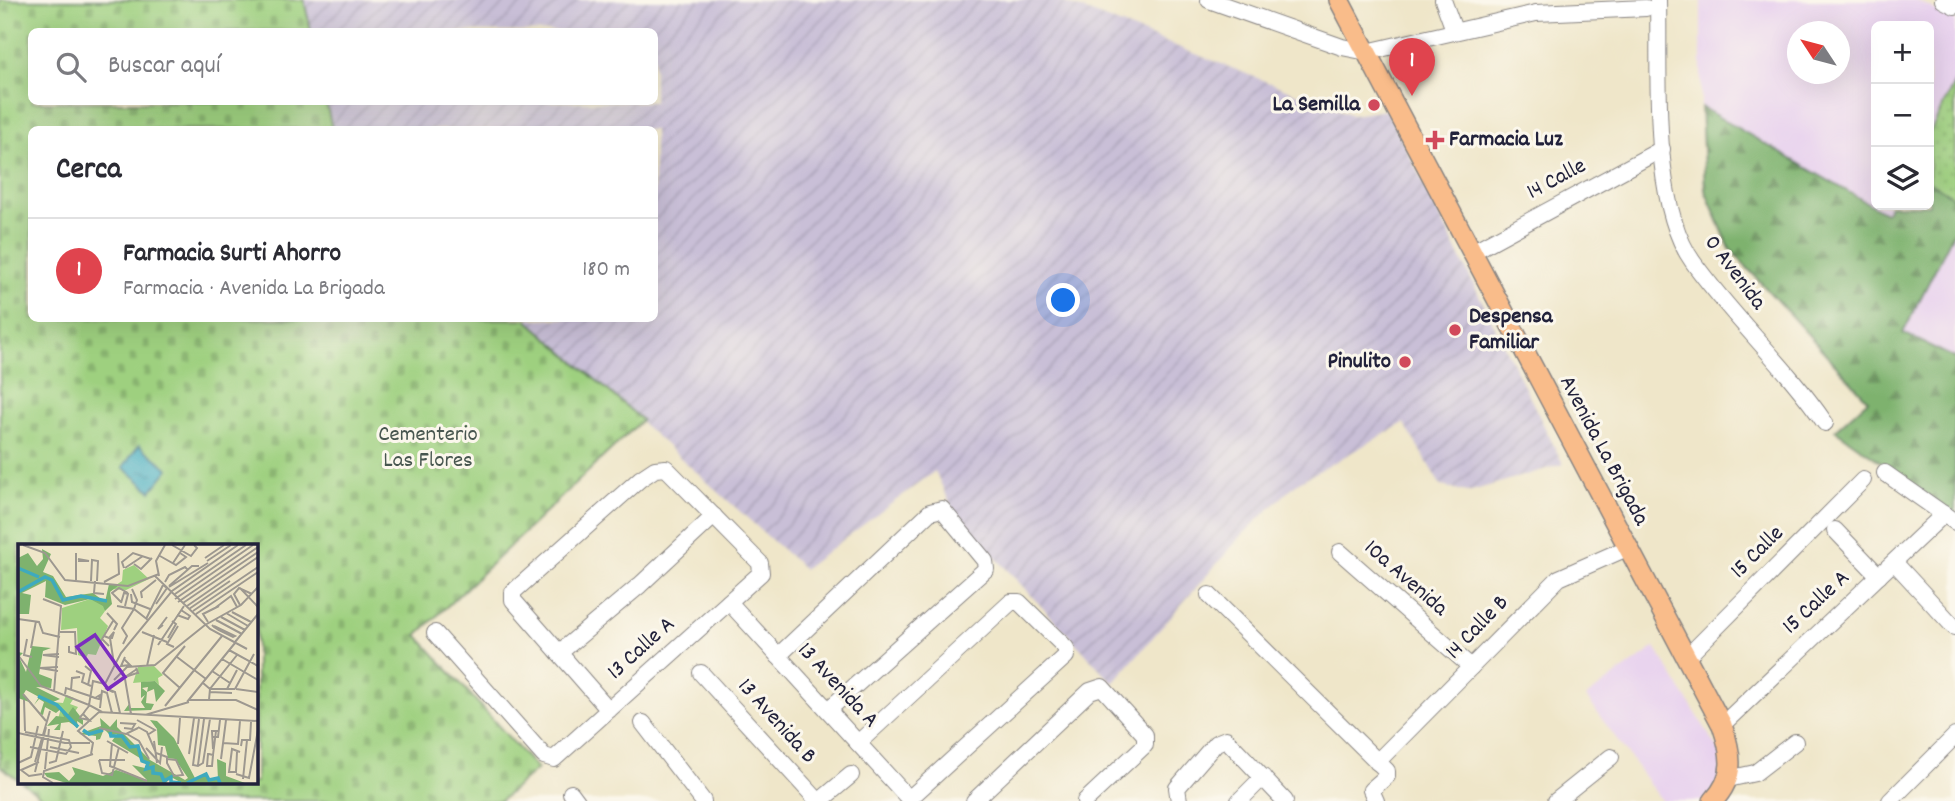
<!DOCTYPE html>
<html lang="es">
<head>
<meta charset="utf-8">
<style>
	:root { --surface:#fff; --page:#f2f2f3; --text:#2b2b33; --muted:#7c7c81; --line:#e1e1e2; --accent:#ea580c }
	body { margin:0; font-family:Dekko,sans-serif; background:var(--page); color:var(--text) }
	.controls { position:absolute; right:21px; top:21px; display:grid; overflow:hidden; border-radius:10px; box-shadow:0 7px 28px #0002 }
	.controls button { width:63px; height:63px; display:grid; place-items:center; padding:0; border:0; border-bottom:2px solid var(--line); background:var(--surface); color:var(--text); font:35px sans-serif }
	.compass { position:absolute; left:1787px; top:21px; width:63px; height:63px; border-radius:50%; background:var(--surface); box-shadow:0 7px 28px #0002; rotate:306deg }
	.you { position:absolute; left:1064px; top:301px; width:24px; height:24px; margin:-18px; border:5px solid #fff; border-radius:50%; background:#1a73e8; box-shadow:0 0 0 10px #1a73e833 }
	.badge { display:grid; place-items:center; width:46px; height:46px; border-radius:50%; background:var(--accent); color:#fff; font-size:23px; font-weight:700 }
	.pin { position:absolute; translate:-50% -58px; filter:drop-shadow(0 2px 4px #0008) }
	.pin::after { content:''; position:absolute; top:37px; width:24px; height:21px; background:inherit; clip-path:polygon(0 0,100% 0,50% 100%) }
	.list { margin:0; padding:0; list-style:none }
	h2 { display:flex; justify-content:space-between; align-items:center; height:91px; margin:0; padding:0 28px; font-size:30px }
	h2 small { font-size:23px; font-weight:400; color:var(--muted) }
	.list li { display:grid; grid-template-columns:46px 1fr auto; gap:21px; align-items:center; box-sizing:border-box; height:105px; padding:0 28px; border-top:2px solid var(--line) }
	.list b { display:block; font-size:26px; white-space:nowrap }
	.list p { margin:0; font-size:23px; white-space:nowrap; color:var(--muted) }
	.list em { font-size:23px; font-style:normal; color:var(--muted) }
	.icon { flex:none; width:38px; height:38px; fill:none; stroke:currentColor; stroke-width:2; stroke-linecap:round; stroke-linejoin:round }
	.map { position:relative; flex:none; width:1955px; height:801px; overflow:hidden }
	.search { position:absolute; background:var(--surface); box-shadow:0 7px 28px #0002; left:28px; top:28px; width:630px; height:77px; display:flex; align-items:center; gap:18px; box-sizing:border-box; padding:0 24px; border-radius:10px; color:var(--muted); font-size:26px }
	.panel { position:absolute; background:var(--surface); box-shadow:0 7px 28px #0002; left:28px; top:126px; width:630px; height:196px; border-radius:10px }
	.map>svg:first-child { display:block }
	.built { fill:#e8d2ee; fill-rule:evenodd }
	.industrial { fill:url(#industrial-furrows) }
	.grass { fill:url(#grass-dots); stroke:#60795d; stroke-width:2 }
	.forest { fill:url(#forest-firs); stroke:#506a54; stroke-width:2 }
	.cemetery { fill:url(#cemetery-stones); stroke:#60795d; stroke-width:2 }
	.water { fill:url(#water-ripples); stroke:#30667c; stroke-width:2 }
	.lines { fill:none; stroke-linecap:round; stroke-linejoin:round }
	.minor-casing { stroke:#888482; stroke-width:18 }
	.major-casing { stroke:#888482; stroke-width:22 }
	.minor { stroke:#fff; stroke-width:16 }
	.major { stroke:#f9bc8a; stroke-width:19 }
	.poi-dot { fill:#d1495b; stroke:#fbf7ec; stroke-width:2.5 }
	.labels { text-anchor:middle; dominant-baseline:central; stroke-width:6; stroke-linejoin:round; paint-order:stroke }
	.poi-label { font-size:23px; font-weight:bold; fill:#22223b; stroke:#fbf7ec; text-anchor:end }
	.street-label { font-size:23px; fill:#22223b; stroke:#fbf7ec }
	.park-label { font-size:23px; fill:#47564f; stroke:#fbf7ec }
	.inset-river { fill:none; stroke:#3eaabe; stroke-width:3.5 }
	.inset-road { fill:none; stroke:#9d9890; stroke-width:2 }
	.view { fill:#7b2cbf; fill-opacity:0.15; stroke:#7b2cbf; stroke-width:3.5 }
	.inset-edge { fill:none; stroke:#22223b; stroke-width:3.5 }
</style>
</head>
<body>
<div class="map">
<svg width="1955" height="801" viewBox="0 0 1955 801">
	<defs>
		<pattern id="industrial-furrows" width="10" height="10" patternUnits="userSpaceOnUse" patternTransform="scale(1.75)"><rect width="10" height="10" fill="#c9bfd7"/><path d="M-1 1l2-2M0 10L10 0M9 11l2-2" fill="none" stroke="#aca4b9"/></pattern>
		<pattern id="grass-dots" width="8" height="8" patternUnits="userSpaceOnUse" patternTransform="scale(1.75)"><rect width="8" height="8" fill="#9ed07f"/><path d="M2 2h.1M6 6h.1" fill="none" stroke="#88b26f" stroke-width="1.8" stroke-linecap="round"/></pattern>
		<pattern id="forest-firs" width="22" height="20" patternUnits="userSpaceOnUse" patternTransform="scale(1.75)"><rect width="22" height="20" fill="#7eb26e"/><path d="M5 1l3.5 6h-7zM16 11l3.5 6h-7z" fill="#67905c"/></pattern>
		<pattern id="cemetery-stones" width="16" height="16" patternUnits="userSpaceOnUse" patternTransform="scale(1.75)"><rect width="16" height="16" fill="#9ed07f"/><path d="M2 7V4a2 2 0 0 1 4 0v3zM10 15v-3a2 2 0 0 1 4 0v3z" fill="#88b26f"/></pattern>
		<pattern id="water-ripples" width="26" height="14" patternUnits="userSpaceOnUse" patternTransform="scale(1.75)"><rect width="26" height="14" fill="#3eaabe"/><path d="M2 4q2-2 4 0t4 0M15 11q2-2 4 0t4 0" fill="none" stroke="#348a9c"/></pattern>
	</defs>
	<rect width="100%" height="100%" fill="#fbf7ec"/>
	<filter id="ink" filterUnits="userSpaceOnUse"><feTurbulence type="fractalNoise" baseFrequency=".0143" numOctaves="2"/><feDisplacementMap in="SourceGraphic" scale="14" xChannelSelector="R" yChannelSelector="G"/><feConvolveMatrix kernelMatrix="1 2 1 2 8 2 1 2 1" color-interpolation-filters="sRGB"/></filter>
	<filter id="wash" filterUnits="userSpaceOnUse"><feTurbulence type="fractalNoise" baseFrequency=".00686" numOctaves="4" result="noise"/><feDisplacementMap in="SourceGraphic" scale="28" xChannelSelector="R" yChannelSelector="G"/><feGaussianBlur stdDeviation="1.57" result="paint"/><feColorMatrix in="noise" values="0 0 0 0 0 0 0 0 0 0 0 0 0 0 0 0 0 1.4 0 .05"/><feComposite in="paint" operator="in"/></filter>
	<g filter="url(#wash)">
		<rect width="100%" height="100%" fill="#efe6c9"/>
		<!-- built -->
		<g class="built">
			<path d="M1701,0H1916L1955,20V82L1929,134V26H1876V205H1890L1886,213L1701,107ZM1798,32H1840V74H1798Z"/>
			<polygon points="1955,230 1955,358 1903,333"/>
			<polygon points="1655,647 1723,757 1719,789 1704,801 1662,801 1586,697"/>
		</g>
		<!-- industrial -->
		<polygon class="industrial" points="304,0 1058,0 1352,115 1387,110 1563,464 1468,492 1441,486 1404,423 1297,483 1242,535 1113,683 955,514 935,471 804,569 526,319 654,318 654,130 332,129 326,102 654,102 654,32 311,31"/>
		<!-- grass -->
		<polygon class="grass" points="1955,82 1955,198 1929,182 1929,134"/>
		<!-- forest -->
		<polygon class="forest" points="1701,107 1885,213 1890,205 1929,205 1929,182 1955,198 1955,230 1903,333 1955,358 1955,514 1835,430 1868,400 1730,249 1705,190"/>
		<!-- cemetery -->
		<polygon class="cemetery" points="0,0 304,0 311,31 32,32 32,102 326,102 332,129 32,130 32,318 526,319 642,420 417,635 537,769 500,801 47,801 22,782 256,782 256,546 19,546 19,780 0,766"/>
		<!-- water -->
		<polygon class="water" points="139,445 169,469 151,491 123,467"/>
	</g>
	<g filter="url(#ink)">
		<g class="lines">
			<defs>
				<g id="minor">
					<polyline points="1209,0 1342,47 1367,52 1536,13 1646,8"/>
					<polyline points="1443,0 1454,30"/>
					<path d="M1658,0C1660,73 1650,203 1693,262C1733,318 1786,366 1825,423"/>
					<polyline points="1943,0 1955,6"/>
					<polyline points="1474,251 1662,149"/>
					<polyline points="1885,473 1955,522"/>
					<polyline points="1835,530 1879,576"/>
					<polyline points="1340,552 1471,667"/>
					<polyline points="1894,562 1954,627"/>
					<polyline points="1209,595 1387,771 1387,776 1371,790 1376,801"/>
					<polyline points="729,602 911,801"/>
					<path d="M435,633L544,756L554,759C623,697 692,635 761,573L760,563L666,468L655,469L640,479L513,592V600L609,710"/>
					<polyline points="559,653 640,585 714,516"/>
					<polyline points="778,656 930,512 942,509 985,561 986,569 828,710"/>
					<polyline points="1686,658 1863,480"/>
					<polyline points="701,673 818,801"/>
					<polyline points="643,723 703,801"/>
					<polyline points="1722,725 1944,514"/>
					<polyline points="858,743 1011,602 1019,602 1066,648 1066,656 909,799"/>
					<polyline points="1377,762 1559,578 1627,548"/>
					<polyline points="1728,779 1755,773 1795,742"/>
					<polyline points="571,793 577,801"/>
					<polyline points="820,801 851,775"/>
					<polyline points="974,801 1090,691 1102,687 1145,735 1145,745 1085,801"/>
					<polyline points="1179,801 1177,788 1216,743 1226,739 1285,801"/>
					<polyline points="1239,801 1263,777"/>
					<polyline points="1556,801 1611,757"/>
					<polyline points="1890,801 1955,736"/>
				</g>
				<path id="major" d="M1339,0L1722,725C1732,754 1736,777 1713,801"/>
			</defs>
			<!-- minor casing -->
			<use href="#minor" class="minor-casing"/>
			<!-- major casing -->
			<use href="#major" class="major-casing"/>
			<!-- minor -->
			<use href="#minor" class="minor"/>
			<!-- major -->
			<use href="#major" class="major"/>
		</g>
	</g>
	<!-- markers -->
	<g class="poi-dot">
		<circle cx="1374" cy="105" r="7"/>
		<path d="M1431.5 129.5h7v7h7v7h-7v7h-7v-7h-7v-7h7z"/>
		<circle cx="1455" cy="330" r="7"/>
		<circle cx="1405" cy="362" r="7"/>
	</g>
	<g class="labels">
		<!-- poi labels -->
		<g class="poi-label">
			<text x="1360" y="105">La Semilla</text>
			<text x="1449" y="140" text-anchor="start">Farmacia Luz</text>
			<text x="1469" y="317" text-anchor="start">Despensa<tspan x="1469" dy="26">Familiar</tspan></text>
			<text x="1391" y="362">Pinulito</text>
		</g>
		<!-- street labels -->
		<g class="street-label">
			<text transform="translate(1557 180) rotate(-28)">14 Calle</text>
			<text transform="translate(1734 273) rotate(53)">0 Avenida</text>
			<text transform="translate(1603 451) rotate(62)">Avenida La Brigada</text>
			<text transform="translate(1758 553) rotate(-45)">15 Calle</text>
			<text transform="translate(1405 579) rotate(41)">10a Avenida</text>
			<text transform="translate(1817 603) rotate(-43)">15 Calle A</text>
			<text transform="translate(1478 628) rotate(-46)">14 Calle B</text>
			<text transform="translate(642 649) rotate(-42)">13 Calle A</text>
			<text transform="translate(837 686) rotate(47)">13 Avenida A</text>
			<text transform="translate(776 722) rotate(48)">13 Avenida B</text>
		</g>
		<!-- park labels -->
		<g class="park-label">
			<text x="428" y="435">Cementerio<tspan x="428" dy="26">Las Flores</tspan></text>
		</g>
	</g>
	<!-- overview -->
	<g transform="translate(18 544)">
		<rect width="240" height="240" fill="#efe6c9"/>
		<path d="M116,21L131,35L108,46L92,45L104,37L105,26ZM136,122L145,131L140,134L141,141L137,137L115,139L120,123ZM48,151L56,154L52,160L60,163L56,169V164L50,170L45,167L46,173L40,175L43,164L35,158L45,159Z" fill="#9ed07f"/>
		<path d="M24,5L33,10L25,28L35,32L48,53L75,49L87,58L91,40L101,41L92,48L94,60L87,67L72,55L47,61L27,53L28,37L4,49L13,51L11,70H0V14L10,9L19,22L25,15ZM14,102L33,104L25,107L21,130L34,135L33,144L18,143L42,155L35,158L44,164L38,169L27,163L25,171L22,170L26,158L21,155L16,161L21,153L8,146L5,151L14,159L0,154V108L5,109L1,113L8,128ZM137,137L147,147L138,158L136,145L129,148L130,143L124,144L129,148L128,159L136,160L133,166L106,167L111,160L112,164H127L123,158L127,151L123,154V138ZM55,163L65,176V181L59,177L60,184L51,178L43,179L42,186H36L41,180L29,182L38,172L46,173L43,167L50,170ZM82,174L92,183L99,175V183L132,216L167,236L170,234L157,215L150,214L147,202L140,201L139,185L132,176L139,177L156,194L178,236L187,229L191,235H200L199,215L208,219V232L227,239H164L153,233L148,239H48L29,233L26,229L41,228L51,237L57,230L54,223L85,232L98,226L129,236L114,221L127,224L130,219L94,197L99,190L93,192L86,185L82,195L78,196V192L61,190L83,182Z" fill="#7eb26e"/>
		<path d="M72,55L85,62L87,67L82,74L90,82L78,111L70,110L68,114L60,111L59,84L43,86L44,64Z" fill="#9ed07f"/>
		<path class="inset-river" d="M0,24L21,33M0,48L27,33L34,36L45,56L63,52L89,57M20,152L39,161L60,183M65,186L71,190L85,186M92,188L93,192H104L112,203L120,202L124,217L130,219L128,225L135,223V229L143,230L146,237L153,233V238L163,239M169,239L188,230L191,236L200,234L202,239"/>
		<path class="inset-road" d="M5,1L27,9L47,36L110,42L141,30M154,1L173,12L179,4L176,1M58,9V36M142,12L158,21L168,13L162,9M187,14L206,1M60,17H71L60,15M189,17L213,1M155,19L167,1M116,20L123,25L134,14M106,24L104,18L115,9L133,15M107,24L125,12M137,32L192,85L229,105M141,32L138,17L147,1M73,37L74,16L80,17L79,37M77,37L76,49L86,50M86,38L101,30L100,9M147,38L151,31L167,23L170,26M151,42L174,22H181M151,43L190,19M222,44L240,63M114,45L119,56L116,65M113,50L114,58L132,65M157,50L228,1M124,54L123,48L138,36M25,55L43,62L36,148M157,55L235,1M103,58L94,49L101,44L110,49M160,58L240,3M103,59L106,49L110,50L107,62M165,59L240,8M222,61L216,50L221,44L234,50M99,62L116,65L130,76M169,62L240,13M197,64L213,52L219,63M171,65L212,37M175,67L240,23M214,68L233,78M89,69L99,80L96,86M208,69L230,82M178,70L240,28M159,71L170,75L172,72L163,66M203,73L227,86M0,75L21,78L25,89L42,93M128,75L145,41L149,44L138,60M198,76L224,90M190,78L185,70L201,62M145,81L140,85L149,73M187,81L223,61L240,43M194,81L196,83L201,86L215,93L217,92L196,82M42,88H57L58,110L51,108V102M124,88L149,98M86,92L91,94H94L96,88L91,94M92,94L96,120L102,126M150,94L158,80L154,77M9,95L6,111L14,113M217,98L240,70M105,100L109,92L104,84L116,65M140,101L166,62M91,102L84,95L95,77M156,103L149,100L160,82M13,104L18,77M211,106L240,122M0,111L23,142L71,161V162L67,167L65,170L63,172L62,174L71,176L65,170M41,113L25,111L41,110M159,113L188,135M106,115L112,121L103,122L107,113M204,115L240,136M67,122L73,127L70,141M129,122L136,91M118,123L120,129H119L107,133L119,125M40,127L22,124L40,123M58,127L66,130L64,138L73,142M194,127L212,139M107,135L113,170M96,136L109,123L137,121L187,81M185,139L192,145H217M162,144L145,129L167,102M209,145L219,126M217,145L236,110M218,145L240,148M53,146L54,134L62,133L55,134M95,148L87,144L97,148L102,169M192,148L214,149M5,150L28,177M47,150L48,144L72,152L77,154L81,155L82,151L77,154M6,156L7,187M171,156H218L240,166M191,156L192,145L219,111M169,158L217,99M147,162L204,92M82,164L84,147L89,149L94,169M84,168L71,161L75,137L87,140L103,109L154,47L220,1M127,171L171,158M181,175L175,221L180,222L185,219L192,175M119,176L137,186L131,190M102,179L117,180L114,185L106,184M120,183L129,188L138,209L149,213V219L156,232L165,231L158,216L149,215M81,184L108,190L120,184M7,188L51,196L53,203L48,210L12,203M0,189L47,199H72M109,190L121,197L131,215M195,193H200L202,176M89,197L110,209M136,197L139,219M94,199L92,222L129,237M205,199L220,200L222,177M160,200L162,174M223,202L224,196H232L233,178M32,203L61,209M128,204L142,219L144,203M195,205L194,187H201M219,208L218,228H211L214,205L222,208M73,210L75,199L60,187L81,168L240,177M171,210L176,174M196,211H195L191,210H190L189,222H194L195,211L198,187M203,215L208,176M81,216L84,229L94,231L101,203M81,216H107M17,218L32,167M21,218L3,226L11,232L24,230M0,219L13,213L20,182M31,219L38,217L45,187M180,221L186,175M27,225L31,185M17,228L28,183M218,230L231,234L240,186M225,235L229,196M35,239L25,233L26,227L75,210"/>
		<path class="view" d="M77,91L107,133L90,145L59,103Z"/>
		<rect width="240" height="240" class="inset-edge"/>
	</g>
</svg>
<div class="controls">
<button>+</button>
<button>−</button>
<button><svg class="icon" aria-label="layers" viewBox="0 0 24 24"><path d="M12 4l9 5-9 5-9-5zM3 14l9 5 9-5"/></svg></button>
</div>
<svg class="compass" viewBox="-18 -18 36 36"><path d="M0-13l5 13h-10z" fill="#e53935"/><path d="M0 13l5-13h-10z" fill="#7c7c81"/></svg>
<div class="you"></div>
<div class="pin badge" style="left:1412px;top:96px;background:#e0444e">1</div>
<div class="search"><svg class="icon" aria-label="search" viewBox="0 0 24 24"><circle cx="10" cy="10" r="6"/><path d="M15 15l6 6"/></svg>Buscar aquí</div>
<section class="panel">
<h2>Cerca<small></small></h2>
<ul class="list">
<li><span class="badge" style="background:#e0444e">1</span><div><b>Farmacia Surti Ahorro</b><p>Farmacia · Avenida La Brigada</p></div><em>180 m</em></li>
</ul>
</section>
</div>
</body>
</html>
